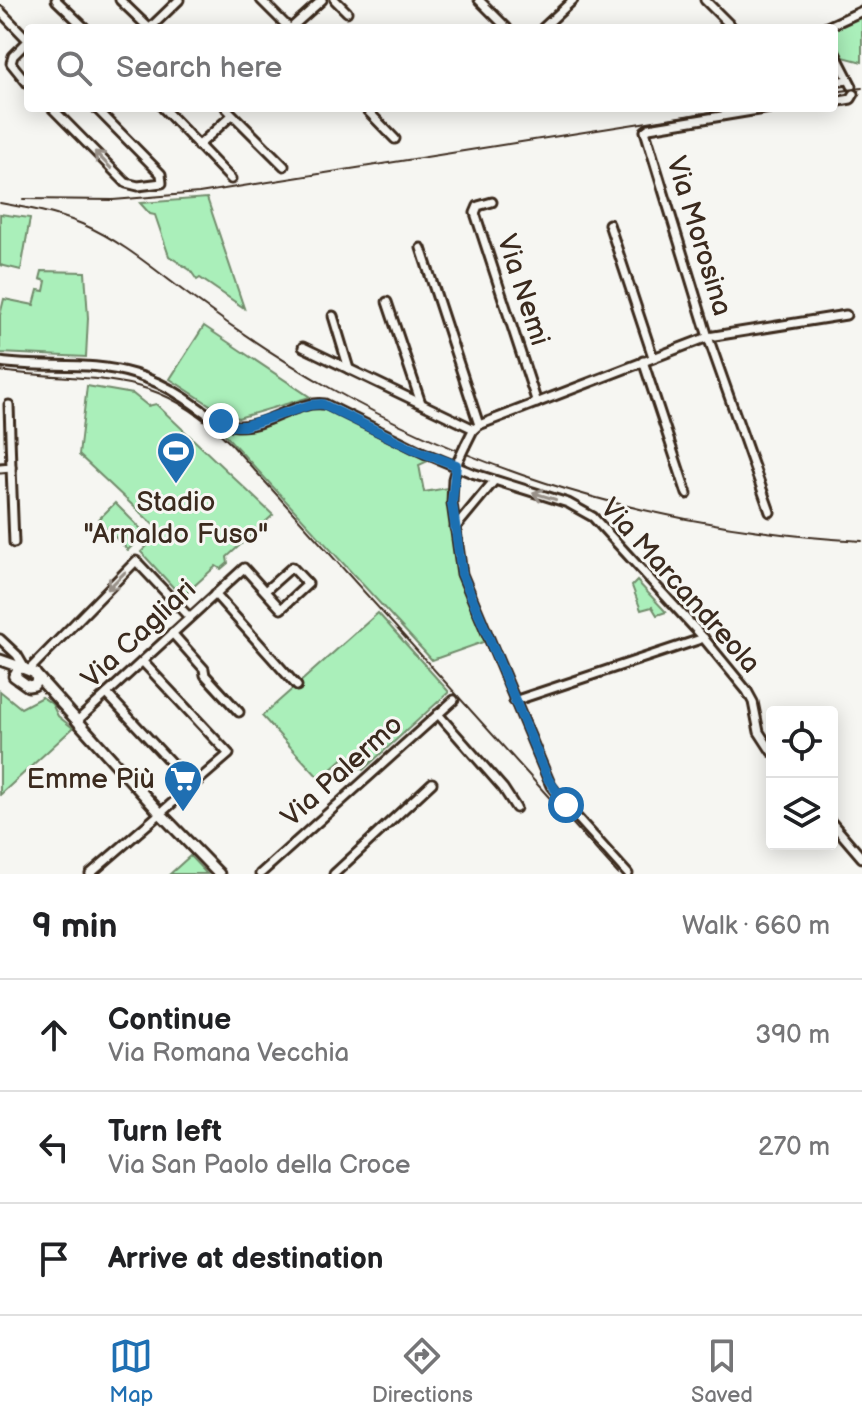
<!DOCTYPE html>
<html lang="en">
<head>
<meta charset="utf-8">
<style>
	:root { --surface:#fff; --page:#f2f2f2; --text:#202124; --muted:#757577; --line:#e0e0e0; --accent:#1f6fb2 }
	body { margin:0; font-family:"Balsamiq Sans",sans-serif; background:var(--page); color:var(--text) }
	.controls { position:absolute; right:24px; bottom:24px; display:grid; overflow:hidden; border-radius:8px; box-shadow:0 4px 20px #0003 }
	.controls button { width:72px; height:72px; display:grid; place-items:center; padding:0; border:0; border-bottom:2px solid var(--line); background:var(--surface); color:var(--text); font:40px sans-serif }
	.stop { position:absolute; width:24px; height:24px; margin:-18px; border:6px solid #1f6fb2; border-radius:50%; background:#fff }
	.stop.end { background:#1f6fb2; border-color:#fff; box-shadow:0 2px 8px #0008 }
	.list { margin:0; padding:0; list-style:none }
	h2 { display:flex; justify-content:space-between; align-items:center; height:104px; margin:0; padding:0 32px; font-size:34px }
	h2 small { font-size:26px; font-weight:400; color:var(--muted) }
	.list li { display:grid; grid-template-columns:52px 1fr auto; gap:24px; align-items:center; box-sizing:border-box; height:112px; padding:0 32px; border-top:2px solid var(--line) }
	.list b { display:block; font-size:30px; white-space:nowrap }
	.list p { margin:0; font-size:26px; white-space:nowrap; color:var(--muted) }
	.list em { font-size:26px; font-style:normal; color:var(--muted) }
	.icon { flex:none; width:44px; height:44px; fill:none; stroke:currentColor; stroke-width:2; stroke-linecap:round; stroke-linejoin:round }
	.map { position:relative; flex:none; width:862px; height:874px; overflow:hidden }
	.search { position:absolute; background:var(--surface); box-shadow:0 4px 20px #0003; left:24px; right:24px; top:24px; height:88px; display:flex; align-items:center; gap:20px; box-sizing:border-box; padding:0 28px; border-radius:8px; color:var(--muted); font-size:30px }
	.sheet { height:440px; background:var(--surface) }
	nav { display:flex; justify-content:space-around; align-items:center; box-sizing:border-box; height:112px; border-top:2px solid var(--line); background:var(--surface); font-size:22px; color:var(--muted) }
	nav a { display:grid; justify-items:center; gap:4px }
	nav .on { color:var(--accent) }
	.map>svg:first-child { display:block }
	.green { fill:#aaefba; stroke:#728c6c; stroke-width:2 }
	.lines { fill:none; stroke-linecap:round; stroke-linejoin:round }
	.minor-casing { stroke:#3b2a1e; stroke-width:13 }
	.tertiary-casing { stroke:#3b2a1e; stroke-width:15 }
	.minor { stroke:#f6f6f2; stroke-width:7 }
	.tertiary { stroke:#f6f6f2; stroke-width:9 }
	.rail { stroke:#3b2a1e; stroke-width:2 }
	.minor-bridge-casing { stroke:#3b2a1e; stroke-width:13; stroke-linecap:butt }
	.minor-bridge { stroke:#f6f6f2; stroke-width:7 }
	.oneway { stroke:#989088 }
	.route { stroke:#1f6fb2; stroke-width:10 }
	.labels { text-anchor:middle; dominant-baseline:central; stroke-width:6; stroke-linejoin:round; paint-order:stroke }
	.street-label { font-size:28px; fill:#3b2a1e; stroke:#f6f6f2 }
	.poi-label { font-size:28px; fill:#3b2a1e; stroke:#f6f6f2 }
</style>
</head>
<body>
<div class="map">
<svg width="862" height="874" viewBox="0 0 862 874">
	<rect width="100%" height="100%" fill="#f6f6f2"/>
	<filter id="ink" filterUnits="userSpaceOnUse"><feTurbulence type="fractalNoise" baseFrequency=".0125" numOctaves="2"/><feDisplacementMap in="SourceGraphic" scale="16" xChannelSelector="R" yChannelSelector="G"/><feConvolveMatrix kernelMatrix="1 2 1 2 8 2 1 2 1" color-interpolation-filters="sRGB"/></filter>
	<g filter="url(#ink)">
		<!-- green -->
		<g class="green">
			<polygon points="862,16 862,62 843,57 834,39 834,28"/>
			<polygon points="207,198 244,308 200,278 197,280 190,270 169,256 155,215 150,214 140,203"/>
			<polygon points="0,214 30,218 21,270 0,265"/>
			<polygon points="42,271 85,272 88,318 86,357 0,353 0,315 4,299 34,305 38,290 44,291 46,281 40,279"/>
			<polygon points="204,326 310,397 238,418 221,412 170,379"/>
			<polygon points="87,386 133,394 148,406 156,404 273,515 227,557 228,563 221,569 216,566 182,597 141,552 161,532 79,455"/>
			<polygon points="312,409 327,410 428,461 419,465 424,492 447,488 452,499 462,574 489,640 432,660 218,427 245,431"/>
			<polygon points="115,503 145,533 128,550 98,520"/>
			<polygon points="637,581 666,612 657,615 652,607 641,610 632,586"/>
			<polygon points="378,613 449,692 363,770 347,755 320,779 262,716"/>
			<polygon points="0,691 21,708 42,697 52,704 58,716 73,728 0,795"/>
			<polygon points="190,856 207,874 170,874"/>
		</g>
		<g class="lines">
			<defs>
				<g id="minor">
					<polyline points="56,0 85,28"/>
					<polyline points="120,0 149,28"/>
					<polyline points="261,0 289,28"/>
					<polyline points="335,0 347,12"/>
					<polyline points="479,0 507,28"/>
					<polyline points="705,0 733,28"/>
					<polyline points="0,11 28,40"/>
					<polyline points="150,28 179,0"/>
					<polyline points="291,28 322,0"/>
					<polyline points="543,28 573,0"/>
					<polyline points="825,28 862,11"/>
					<polyline points="28,41 13,56 11,63 28,84"/>
					<polyline points="834,51 852,86"/>
					<polyline points="834,82 848,80"/>
					<polyline points="834,102 851,99 854,94"/>
					<polyline points="52,108 126,183 138,186 162,183 161,174 96,108"/>
					<polyline points="163,108 231,179"/>
					<polyline points="226,108 284,166"/>
					<polyline points="365,108 395,139"/>
					<polyline points="198,146 232,115"/>
					<polyline points="492,202 478,206 475,213 537,403"/>
					<polyline points="609,224 653,357"/>
					<polyline points="421,248 479,425"/>
					<polyline points="387,302 421,403"/>
					<polyline points="333,316 349,369"/>
					<polyline points="303,347 474,429"/>
					<polyline points="643,361 687,494"/>
					<path d="M0,362C45,369 90,360 134,374C151,379 168,387 183,397C199,407 218,425 237,426C267,428 295,400 325,404L424,453L472,473L568,503L593,517L701,635L747,691L753,702L759,732L772,752"/>
					<polyline points="465,446 473,430 479,425 708,337 645,131 649,128 770,108"/>
					<polyline points="458,461 453,479 452,503 462,574 551,786 566,805 628,874"/>
					<polyline points="11,467 14,543"/>
					<polyline points="0,468 11,467 9,405"/>
					<polyline points="770,512 708,337 846,315"/>
					<polyline points="455,528 494,481"/>
					<polyline points="215,594 297,686"/>
					<polyline points="172,633 204,669 205,675 239,712"/>
					<polyline points="0,639 17,655 24,667"/>
					<polyline points="30,669 136,561 189,617"/>
					<polyline points="107,694 189,782"/>
					<polyline points="514,701 704,638"/>
					<polyline points="438,714 503,788 516,808"/>
					<polyline points="77,721 244,568 281,609 308,584 292,567 265,591"/>
					<polyline points="832,823 862,858"/>
					<polyline points="90,874 229,754 143,662"/>
					<polyline points="260,874 454,700"/>
					<polyline points="334,874 432,783"/>
				</g>
				<g id="tertiary">
					<polyline points="0,660 20,667"/>
					<polygon points="20,667 35,673 37,680 34,685 28,686 14,676"/>
					<polyline points="37,676 161,814 219,874"/>
				</g>
			</defs>
			<!-- minor casing -->
			<use href="#minor" class="minor-casing"/>
			<!-- tertiary casing -->
			<use href="#tertiary" class="tertiary-casing"/>
			<!-- minor -->
			<use href="#minor" class="minor"/>
			<!-- tertiary -->
			<use href="#tertiary" class="tertiary"/>
			<!-- rail -->
			<g class="rail">
				<polyline points="834,92 862,88"/>
				<polyline points="23,199 113,200 199,193 736,108"/>
				<path d="M0,203C28,208 56,213 82,224C124,242 157,272 193,298C237,331 283,361 330,388C494,481 675,530 862,541"/>
				<path d="M0,371C99,384 152,365 231,444L618,874"/>
			</g>
			<defs>
				<polyline id="minor-bridge" points="458,461 465,446"/>
			</defs>
			<!-- minor-bridge casing -->
			<use href="#minor-bridge" class="minor-bridge-casing"/>
			<!-- minor-bridge -->
			<use href="#minor-bridge" class="minor-bridge"/>
		</g>
		<!-- one-way arrows -->
		<defs><path id="oneway-shaft" d="M-6 0H5M1.5-3L5.5 0L1.5 3" fill="none" stroke-width="1.6" stroke-linecap="round" stroke-linejoin="round" transform="scale(2)"/></defs>
		<g class="oneway">
			<use href="#oneway-shaft" transform="translate(103 160) rotate(-134)"/>
			<use href="#oneway-shaft" transform="translate(544 496) rotate(-163)"/>
			<use href="#oneway-shaft" transform="translate(116 581) rotate(135)"/>
		</g>
	</g>
	<g class="lines" filter="url(#ink)">
		<!-- route -->
		<polyline class="route" points="221,421 233,426 244,426 310,405 322,404 418,451 456,465 452,503 462,574 548,779 566,805"/>
	</g>
	<!-- icons -->
	<defs>
		<symbol id="stadium-pin" viewBox="-11 -11 22 30"><path d="M0 17L-7.5 6A9.5 9.5 0 1 1 7.5 6Z" fill="#1f6fb2" stroke="#f6f6f2"/><path d="M0-5a6.5 5 0 1 0 0 10a6.5 5 0 1 0 0-10ZM-3.5-1.8h7v3.6h-7Z" fill="#fff"/></symbol>
		<symbol id="supermarket-pin" viewBox="-11 -11 22 30"><path d="M0 17L-7.5 6A9.5 9.5 0 1 1 7.5 6Z" fill="#1f6fb2" stroke="#f6f6f2"/><path d="M-6-5.5h2.5l.6 2H6L4.5 2H-2.5L-4.4-4H-6ZM-1.5 3.2a1.3 1.3 0 1 0 .1 0ZM3 3.2a1.3 1.3 0 1 0 .1 0Z" fill="#fff"/></symbol>
	</defs>
	<g fill-rule="evenodd">
		<use href="#stadium-pin" x="154" y="429" width="44" height="60"/>
		<use href="#supermarket-pin" x="161" y="757" width="44" height="60"/>
	</g>
	<g class="labels">
		<!-- street labels -->
		<g class="street-label">
			<text transform="translate(699 236) rotate(73)">Via Morosina</text>
			<text transform="translate(523 290) rotate(72)">Via Nemi</text>
			<text transform="translate(680 586) rotate(48)">Via Marcandreola</text>
			<text transform="translate(139 634) rotate(-43)">Via Cagliari</text>
			<text transform="translate(342 771) rotate(-42)">Via Palermo</text>
		</g>
		<!-- poi labels -->
		<g class="poi-label">
			<text x="176" y="502">Stadio<tspan x="176" dy="32">"Arnaldo Fuso"</tspan></text>
			<text x="155" y="779" text-anchor="end">Emme Più</text>
		</g>
	</g>
</svg>
<div class="controls">
<button><svg class="icon" aria-label="locate" viewBox="0 0 24 24"><circle cx="12" cy="12" r="6"/><path d="M12 2v4M12 18v4M2 12h4M18 12h4"/></svg></button>
<button><svg class="icon" aria-label="layers" viewBox="0 0 24 24"><path d="M12 4l9 5-9 5-9-5zM3 14l9 5 9-5"/></svg></button>
</div>
<div class="stop" style="left:566px;top:805px"></div>
<div class="stop end" style="left:221px;top:421px"></div>
<div class="search"><svg class="icon" aria-label="search" viewBox="0 0 24 24"><circle cx="10" cy="10" r="6"/><path d="M15 15l6 6"/></svg>Search here</div>
</div>
<section class="sheet">
<h2>9 min<small>Walk · 660 m</small></h2>
<ul class="list">
<li><svg class="icon" aria-label="ahead" viewBox="0 0 24 24"><path d="M12 20V5M6 11l6-6 6 6"/></svg><div><b>Continue</b><p>Via Romana Vecchia</p></div><em>390 m</em></li>
<li><svg class="icon" aria-label="left" viewBox="0 0 24 24"><path d="M17 20v-9H6M10 6l-5 5 5 5"/></svg><div><b>Turn left</b><p>Via San Paolo della Croce</p></div><em>270 m</em></li>
<li><svg class="icon" aria-label="arrive" viewBox="0 0 24 24"><path d="M6 21V4h12l-3 4 3 4H6"/></svg><div><b>Arrive at destination</b></div></li>
</ul>
</section>
<nav>
<a class="on"><svg class="icon" aria-label="map" viewBox="0 0 24 24"><path d="M3 6l6-2 6 2 6-2v14l-6 2-6-2-6 2zM9 4v14M15 6v14"/></svg>Map</a>
<a><svg class="icon" aria-label="directions" viewBox="0 0 24 24"><path d="M12 3l9 9-9 9-9-9zM9 14v-3h6M13 9l2 2-2 2"/></svg>Directions</a>
<a><svg class="icon" aria-label="saved" viewBox="0 0 24 24"><path d="M7 4h10v16l-5-4-5 4z"/></svg>Saved</a>
</nav>
</body>
</html>
